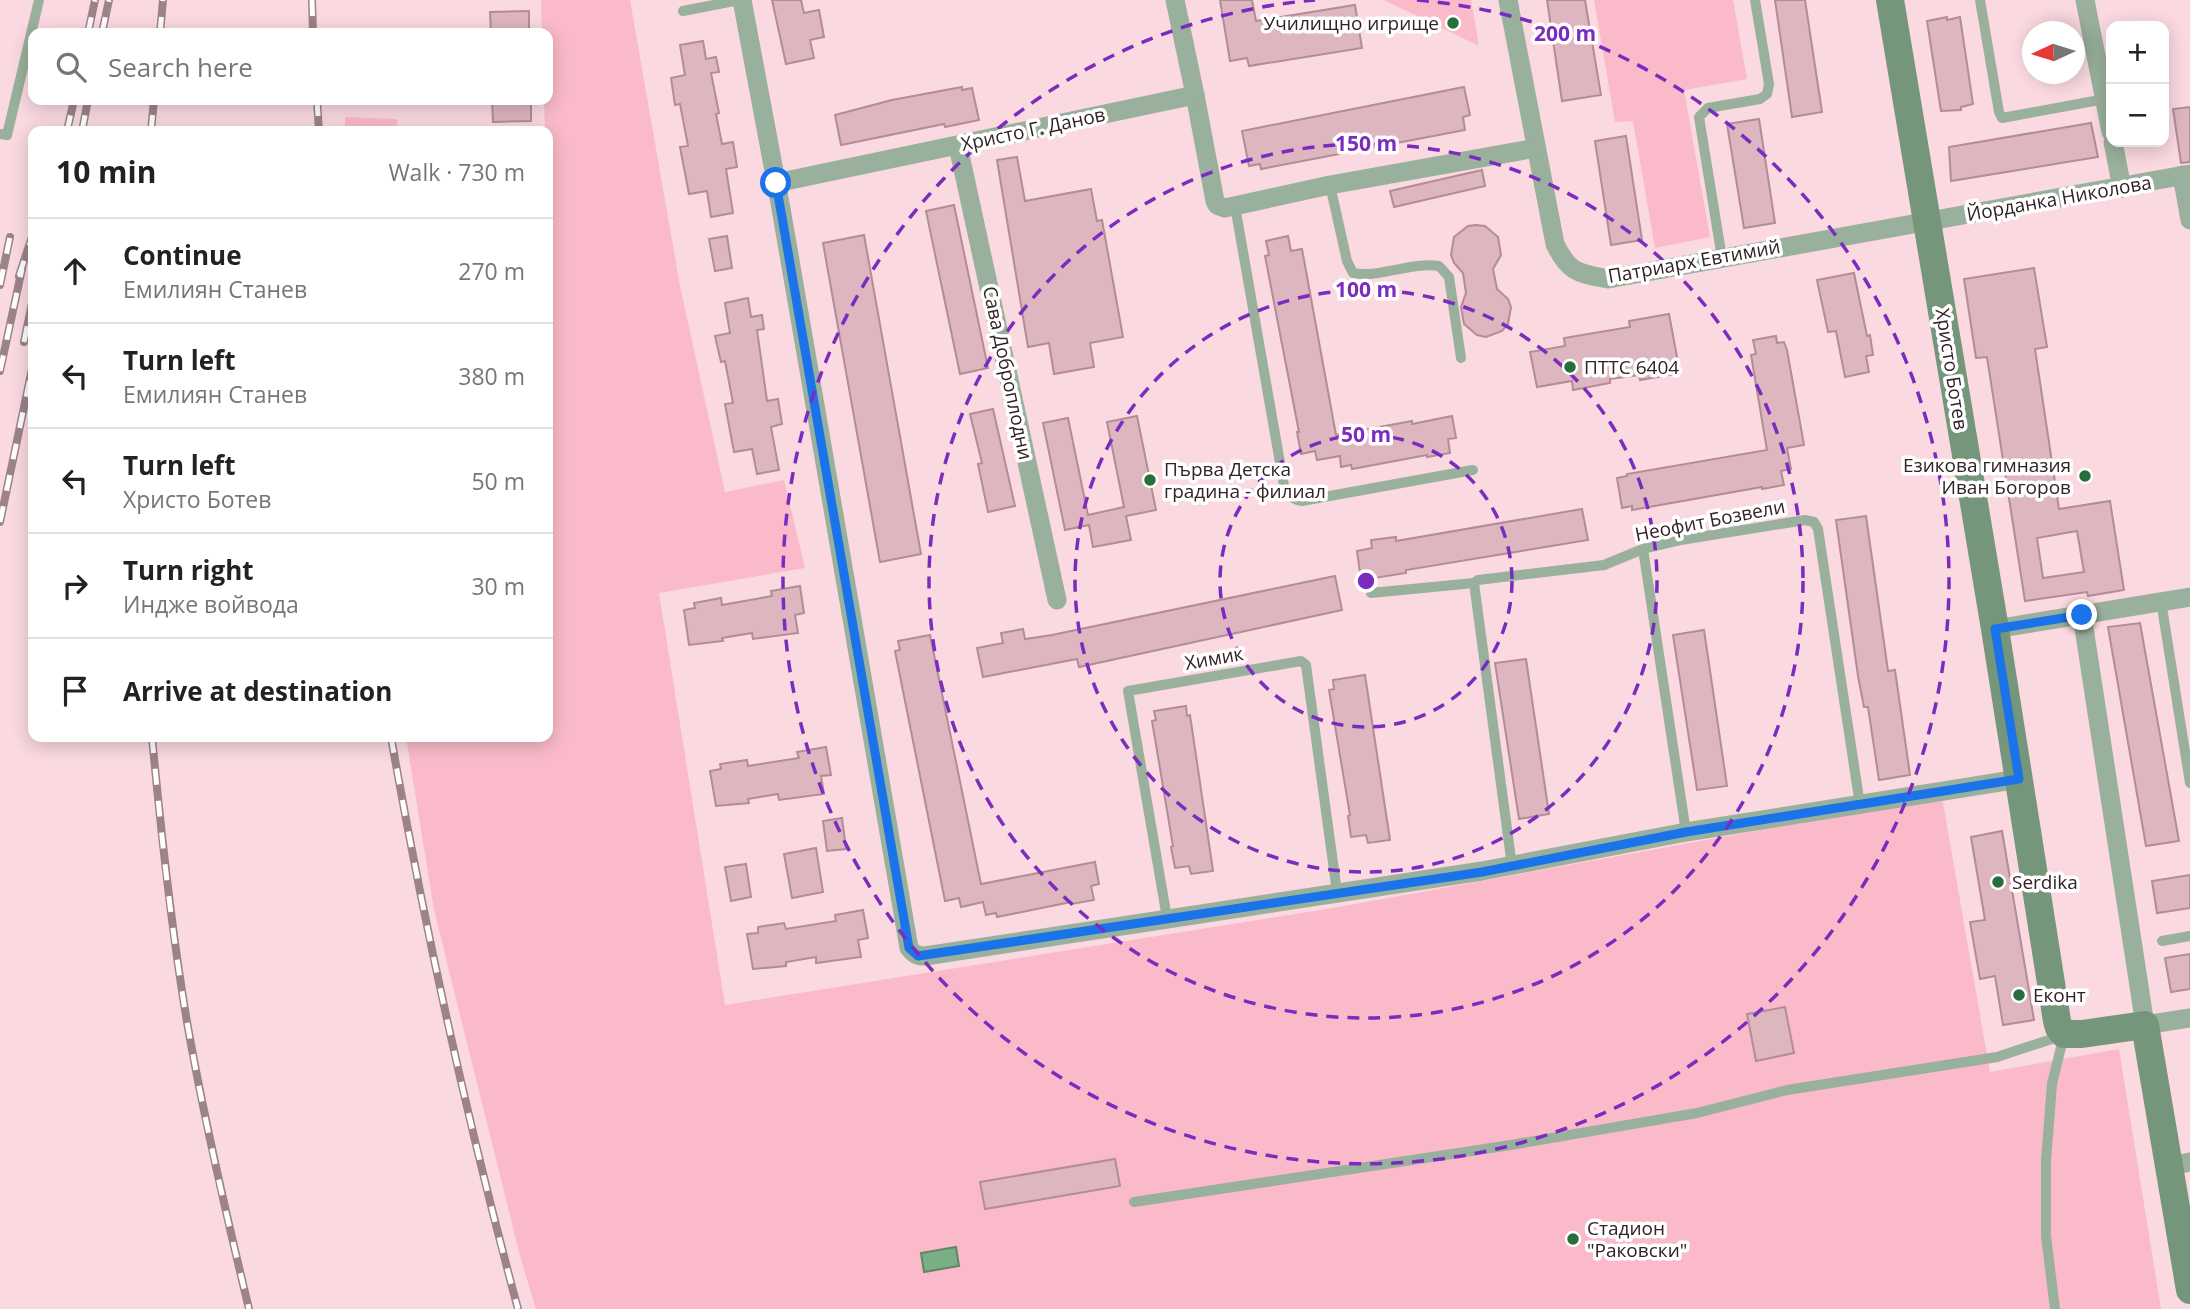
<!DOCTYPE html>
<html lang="en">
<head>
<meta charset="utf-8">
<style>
	:root { --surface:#fff; --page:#f2f2f2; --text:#222; --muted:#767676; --line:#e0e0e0 }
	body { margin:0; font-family:"Open Sans",sans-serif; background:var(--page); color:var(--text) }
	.controls { position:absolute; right:21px; top:21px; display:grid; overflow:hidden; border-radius:14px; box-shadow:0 4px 18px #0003 }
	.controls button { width:63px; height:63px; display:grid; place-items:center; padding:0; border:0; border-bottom:2px solid var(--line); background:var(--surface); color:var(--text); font:35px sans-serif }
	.compass { position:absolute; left:2022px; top:21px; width:63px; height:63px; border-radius:50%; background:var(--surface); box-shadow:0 4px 18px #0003; rotate:266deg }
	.stop { position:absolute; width:21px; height:21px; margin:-16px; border:5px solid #1a73e8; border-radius:50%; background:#fff }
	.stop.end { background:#1a73e8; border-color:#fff; box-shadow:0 2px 7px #0008 }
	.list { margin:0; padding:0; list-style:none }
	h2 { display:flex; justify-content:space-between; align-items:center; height:91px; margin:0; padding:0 28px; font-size:30px }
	h2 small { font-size:23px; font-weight:400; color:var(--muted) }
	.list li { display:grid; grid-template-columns:46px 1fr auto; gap:21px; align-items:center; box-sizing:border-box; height:105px; padding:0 28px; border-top:2px solid var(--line) }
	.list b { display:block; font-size:26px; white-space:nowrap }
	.list p { margin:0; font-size:23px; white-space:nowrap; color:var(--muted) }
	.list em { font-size:23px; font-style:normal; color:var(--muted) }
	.icon { flex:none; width:38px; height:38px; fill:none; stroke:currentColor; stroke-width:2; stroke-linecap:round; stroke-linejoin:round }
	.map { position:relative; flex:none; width:2190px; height:1309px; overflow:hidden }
	.search { position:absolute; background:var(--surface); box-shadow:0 4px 18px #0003; left:28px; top:28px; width:525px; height:77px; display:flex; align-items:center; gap:18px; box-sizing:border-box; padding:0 24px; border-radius:14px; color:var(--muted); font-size:26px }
	.panel { position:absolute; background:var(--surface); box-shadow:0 4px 18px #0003; left:28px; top:126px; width:525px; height:616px; border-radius:14px }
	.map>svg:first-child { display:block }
	.green { fill:#fabac9 }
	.water { fill:#7aae84; stroke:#648468; stroke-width:2 }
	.building { fill:#deb6bf; stroke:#b38c95; stroke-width:2; fill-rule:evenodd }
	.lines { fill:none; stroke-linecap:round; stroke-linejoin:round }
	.lane { stroke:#99b09c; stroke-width:10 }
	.street { stroke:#99b09c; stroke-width:19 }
	.secondary { stroke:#75967a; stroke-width:28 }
	.rail-casing { stroke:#9c8389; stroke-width:8 }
	.rail { stroke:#fff; stroke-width:5; stroke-dasharray:16; stroke-linecap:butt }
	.route { stroke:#1a73e8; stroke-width:9 }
	.ring { fill:none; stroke:#7b2cbf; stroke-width:3.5; stroke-dasharray:12 9 }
	.poi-dot { fill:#276e3b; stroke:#fff; stroke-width:2.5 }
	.labels { text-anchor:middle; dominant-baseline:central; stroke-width:7; stroke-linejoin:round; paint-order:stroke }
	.poi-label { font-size:19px; fill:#312226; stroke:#fff; text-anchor:start }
	.street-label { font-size:19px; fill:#312226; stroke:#fff }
	.centre { fill:#7b2cbf; stroke:#fff; stroke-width:3.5 }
	.ring-label { font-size:21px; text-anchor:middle; font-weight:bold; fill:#7b2cbf; stroke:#fff; stroke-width:7; stroke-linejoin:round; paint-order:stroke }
</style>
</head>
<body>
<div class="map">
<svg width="2190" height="1309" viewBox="0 0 2190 1309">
	<rect width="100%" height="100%" fill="#fad9e0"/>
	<!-- green -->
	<g class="green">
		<polygon points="541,0 630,0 680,286 725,492 784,480 805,568 659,593 725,1005 1339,907 1942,797 1990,1072 2119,1049 2161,1309 536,1309 520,1256 434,910 406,737 548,737 548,131 545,131 544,100 548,100 548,33 542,33"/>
		<polygon points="1384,0 1471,0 1479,46"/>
		<polygon points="1594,0 1733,0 1747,79 1684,90 1710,237 1655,248 1633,121 1615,122"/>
		<polygon points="345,117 397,119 398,131 345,131"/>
	</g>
	<!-- water -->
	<polygon class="water" points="956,1247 959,1266 924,1272 921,1253"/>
	<!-- building -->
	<g class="building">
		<polygon points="772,0 801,0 804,13 819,10 824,37 810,40 814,58 786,64"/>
		<polygon points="1220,0 1252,0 1256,21 1355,5 1362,48 1249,66 1247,58 1230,61"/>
		<polygon points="1547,0 1585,0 1601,95 1562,101"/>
		<polygon points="1775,0 1805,0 1822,112 1792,117"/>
		<polygon points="529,11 529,33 491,33 490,12"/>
		<polygon points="1947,17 1947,20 1960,17 1973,104 1961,107 1961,110 1941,111 1927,21"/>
		<polygon points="703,41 706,59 716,57 719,72 711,73 719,113 716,114 722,144 733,142 737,167 726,169 733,213 711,217 707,191 689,194 680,147 688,146 680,104 675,105 671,78 685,75 680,45"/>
		<polygon points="962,87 962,90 972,88 979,120 945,127 944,124 841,145 835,115 892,100"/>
		<polygon points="1464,87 1470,115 1463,117 1465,130 1261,169 1260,164 1249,166 1242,131"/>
		<polygon points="492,100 531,100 531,121 493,122"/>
		<polygon points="2190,107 2190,162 2181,163 2173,109"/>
		<polygon points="1759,119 1775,223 1744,228 1727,124"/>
		<polygon points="2091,123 2098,157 1951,181 1949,147"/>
		<polygon points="1626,136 1642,240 1611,245 1595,141"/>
		<polygon points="1017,157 1025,201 1091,189 1097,221 1102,220 1123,337 1090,343 1094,367 1054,374 1049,343 1028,347 997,160"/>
		<polygon points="1482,170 1485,186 1394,207 1390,191"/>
		<polygon points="954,205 988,368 960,374 926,211"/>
		<polygon points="1476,225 1485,226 1498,237 1501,255 1493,269 1497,289 1508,299 1511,307 1508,324 1502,331 1486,337 1477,335 1464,324 1461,307 1466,293 1463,273 1454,263 1451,255 1454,237 1468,226"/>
		<polygon points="864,235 921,554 880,562 823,243"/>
		<polygon points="727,236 732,268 715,271 709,239"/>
		<polygon points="1288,236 1291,251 1302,249 1336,435 1412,421 1412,424 1452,416 1456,438 1448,439 1450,453 1427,457 1427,455 1352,469 1351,465 1341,467 1340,456 1317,460 1315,451 1301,454 1297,432 1299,432 1265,256 1269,255 1266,241"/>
		<path d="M2034,268L2047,347L2035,349L2059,509L2110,501L2124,590L2088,596L2087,592L2025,601L1987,357L1976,358L1964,279ZM2077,531L2084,572L2043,578L2037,538Z"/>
		<polygon points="1854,273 1867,336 1870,335 1873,355 1866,356 1869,372 1845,377 1836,331 1828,332 1817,280"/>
		<polygon points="748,298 751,317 762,315 764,329 757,330 767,401 778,399 782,424 771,427 779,470 757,474 752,449 734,452 725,404 733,403 725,361 721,362 715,336 730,333 725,303"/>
		<polygon points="1669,314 1680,373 1640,380 1639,375 1610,379 1610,383 1573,390 1572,381 1537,387 1530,352 1565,346 1564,338 1630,327 1629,321"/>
		<polygon points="1776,336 1777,343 1784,342 1787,350 1804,445 1787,448 1791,469 1781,471 1784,485 1762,489 1762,487 1632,510 1632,506 1622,508 1617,478 1627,476 1627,474 1767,450 1751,355 1756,354 1753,340"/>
		<polygon points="993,409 1015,506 988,512 978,464 982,463 970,414"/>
		<polygon points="1137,416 1156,510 1126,516 1131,540 1093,547 1089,525 1065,530 1043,423 1068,418 1088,515 1124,507 1107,422"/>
		<polygon points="1582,509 1588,540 1406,570 1406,573 1361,580 1357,551 1372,548 1371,540 1396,537 1396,541"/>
		<polygon points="1866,516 1888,671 1895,670 1910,775 1879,780 1868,707 1864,707 1858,676 1836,520"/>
		<polygon points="1335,576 1342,610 1079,667 1077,659 983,677 977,648 1003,643 1001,633 1023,629 1025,639 1052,635"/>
		<polygon points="800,586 804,613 795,615 798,633 753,639 752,633 722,638 723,641 689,645 684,610 695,608 694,603 721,598 722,605 772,596 771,591"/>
		<polygon points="2140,623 2179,841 2146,846 2108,627"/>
		<polygon points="1704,630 1727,786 1697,790 1673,635"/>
		<polygon points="930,635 981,884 1095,862 1099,884 1091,886 1094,900 1072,904 1071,902 997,917 996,913 986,915 983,902 961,907 959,898 945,901 895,651 900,650 898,641"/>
		<polygon points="1526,659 1549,814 1519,819 1495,663"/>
		<polygon points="1365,675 1390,840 1368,843 1366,835 1351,837 1348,816 1350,815 1329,690 1334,689 1333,680"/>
		<polygon points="1186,706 1187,716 1190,715 1213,871 1191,874 1189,866 1175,868 1171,847 1173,846 1152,721 1156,720 1154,711"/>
		<polygon points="826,747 831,775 821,776 824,794 779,800 778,794 748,799 749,803 716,806 710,771 721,769 720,764 747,760 748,766 799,758 797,752"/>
		<polygon points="842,818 846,849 827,851 823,821"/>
		<polygon points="2002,831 2034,1020 2003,1025 1995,976 1980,979 1970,922 1985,920 1971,837"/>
		<polygon points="816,848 823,892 792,898 784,854"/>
		<polygon points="746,864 751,897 731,901 725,867"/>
		<polygon points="2190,875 2190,908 2157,913 2152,881"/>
		<polygon points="863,910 868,938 858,940 861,957 816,963 816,957 786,962 786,966 753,969 747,934 758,933 758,927 784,923 786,929 836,921 835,915"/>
		<polygon points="2190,954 2190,989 2171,992 2165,958"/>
		<polygon points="1785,1007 1794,1053 1756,1061 1747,1014"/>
		<polygon points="1115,1159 1120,1186 985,1209 980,1182"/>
	</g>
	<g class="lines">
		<!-- lane -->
		<g class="lane">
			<polyline points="1980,0 1999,112 2002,118 2105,99"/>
			<polyline points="683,11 739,0"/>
			<polyline points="0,134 7,135 39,0"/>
			<path d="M1330,185L1347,261L1353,273C1381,278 1410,262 1439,266L1449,277L1461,358"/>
			<path d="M1235,206L1285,491C1291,497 1294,500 1302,501L1473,470"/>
			<polyline points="1722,258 1699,117 1708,108 1760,99 1767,94 1769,84 1755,0"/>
			<polyline points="1643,549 1686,832"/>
			<polyline points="1474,583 1512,866"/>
			<polyline points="1371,593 1474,583 1478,580 1604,565 1643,549 1681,540 1805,520 1814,522 1818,529 1860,805"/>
			<polyline points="2161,601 2190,783"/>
			<polyline points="1167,918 1128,691 1301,661 1306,665 1337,892"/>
			<polyline points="2162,941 2190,936"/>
			<polyline points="1134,1202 1511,1145 1697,1113 1787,1090 1997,1057 2061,1036"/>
			<polyline points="2055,1309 2046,1236 2046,1160 2052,1084 2064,1035"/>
		</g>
		<!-- street -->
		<g class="street">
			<path d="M742,0L780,203L909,948C914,954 917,956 925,956L1482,871L1686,832L2019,779"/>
			<path d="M1508,0L1555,244C1569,273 1578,273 1608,279L2190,174"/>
			<polyline points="2085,0 2111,132"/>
			<polyline points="1195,95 1215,201 1217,205 1225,208 1330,185 1536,148"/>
			<polyline points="2113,142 2122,188"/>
			<polyline points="958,146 1057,600"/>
			<polyline points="2182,175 2190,220"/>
			<polyline points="776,183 1195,95 1175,0"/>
			<polyline points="2082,615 2145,1025 2190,1018"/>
			<polyline points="1995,629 2190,597"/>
			<polyline points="2169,1166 2190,1162"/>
		</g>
		<!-- secondary -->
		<polyline class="secondary" points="1890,0 1995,629 2057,1021 2059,1028 2064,1034 2082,1034 2145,1025 2190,1290"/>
		<defs>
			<g id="rail">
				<polyline points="312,0 313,33"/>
				<polyline points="88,33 95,0"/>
				<polyline points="102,33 109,0"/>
				<polyline points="160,33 163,0"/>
				<polyline points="317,100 319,131"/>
				<polyline points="67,131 74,100"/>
				<polyline points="82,131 88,100"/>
				<polyline points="151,131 154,100"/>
				<polyline points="19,276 33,234"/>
				<polyline points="0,285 10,237"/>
				<polyline points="24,342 33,298"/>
				<polyline points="0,371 22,269"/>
				<polyline points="0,522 33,364"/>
				<path d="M152,737C161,832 171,928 187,1022C204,1119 226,1214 249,1309"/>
				<path d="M391,737C425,930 467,1120 518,1309"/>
			</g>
		</defs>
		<!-- rail casing -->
		<use href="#rail" class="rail-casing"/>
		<!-- rail -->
		<use href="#rail" class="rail"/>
	</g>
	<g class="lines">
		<!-- route -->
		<polyline class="route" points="776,183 909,948 918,956 1482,872 1686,832 2019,779 1995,629 2082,615"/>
	</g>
	<!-- distance rings -->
	<g class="ring">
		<circle cx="1366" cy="581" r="146"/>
		<circle cx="1366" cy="581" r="291"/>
		<circle cx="1366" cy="581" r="437"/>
		<path d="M1417 0A583 583 0 1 1 1315 0"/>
	</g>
	<!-- markers -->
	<g class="poi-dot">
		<circle cx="1453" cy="23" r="7"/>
		<circle cx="1570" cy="367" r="7"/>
		<circle cx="2085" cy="476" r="7"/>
		<circle cx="1150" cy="480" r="7"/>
		<circle cx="1998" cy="882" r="7"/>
		<circle cx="2019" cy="995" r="7"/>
		<circle cx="1573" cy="1239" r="7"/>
	</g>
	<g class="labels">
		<!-- poi labels -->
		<g class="poi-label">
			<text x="1439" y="23" text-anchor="end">Училищно игрище</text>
			<text x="1584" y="367">ПТТС 6404</text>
			<text x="2071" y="465" text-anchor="end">Езикова гимназия<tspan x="2071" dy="22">Иван Богоров</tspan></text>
			<text x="1164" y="469">Първа Детска<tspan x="1164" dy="22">градина - филиал</tspan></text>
			<text x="2012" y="882">Serdika</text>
			<text x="2033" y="995">Еконт</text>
			<text x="1587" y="1228">Стадион<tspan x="1587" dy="22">"Раковски"</tspan></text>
		</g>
		<!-- street labels -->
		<g class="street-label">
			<text transform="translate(1033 129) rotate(-12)">Христо Г. Данов</text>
			<text transform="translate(2059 198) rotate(-10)">Йорданка Николова</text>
			<text transform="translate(1694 261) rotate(-10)">Патриарх Евтимий</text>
			<text transform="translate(1952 369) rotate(81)">Христо Ботев</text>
			<text transform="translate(1008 373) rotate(78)">Сава Доброплодни</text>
			<text transform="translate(1710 520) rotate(-11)">Неофит Бозвели</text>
			<text transform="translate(1214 658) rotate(-10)">Химик</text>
		</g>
	</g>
	<circle cx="1366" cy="581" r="10" class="centre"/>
	<g class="ring-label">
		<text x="1565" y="41">200 m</text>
		<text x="1366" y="151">150 m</text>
		<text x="1366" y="297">100 m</text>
		<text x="1366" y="442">50 m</text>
	</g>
</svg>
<div class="controls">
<button>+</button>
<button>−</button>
</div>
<svg class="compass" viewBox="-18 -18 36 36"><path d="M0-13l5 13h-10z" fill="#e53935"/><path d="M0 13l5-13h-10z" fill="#767676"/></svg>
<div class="stop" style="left:776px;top:183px"></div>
<div class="stop end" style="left:2082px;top:615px"></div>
<div class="search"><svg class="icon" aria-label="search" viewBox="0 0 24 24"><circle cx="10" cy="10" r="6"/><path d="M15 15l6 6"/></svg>Search here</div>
<section class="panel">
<h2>10 min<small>Walk · 730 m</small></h2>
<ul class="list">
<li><svg class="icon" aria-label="ahead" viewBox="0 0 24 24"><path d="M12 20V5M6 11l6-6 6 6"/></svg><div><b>Continue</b><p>Емилиян Станев</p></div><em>270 m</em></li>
<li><svg class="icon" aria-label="left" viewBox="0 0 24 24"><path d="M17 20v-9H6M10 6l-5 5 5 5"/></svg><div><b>Turn left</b><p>Емилиян Станев</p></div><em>380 m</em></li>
<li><svg class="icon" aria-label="left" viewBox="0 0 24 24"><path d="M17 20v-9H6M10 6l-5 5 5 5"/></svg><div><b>Turn left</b><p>Христо Ботев</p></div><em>50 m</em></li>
<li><svg class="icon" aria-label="right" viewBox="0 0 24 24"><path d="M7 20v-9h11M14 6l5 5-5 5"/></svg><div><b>Turn right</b><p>Индже войвода</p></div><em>30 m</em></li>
<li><svg class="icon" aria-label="arrive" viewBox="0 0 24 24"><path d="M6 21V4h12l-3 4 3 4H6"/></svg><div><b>Arrive at destination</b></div></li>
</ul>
</section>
</div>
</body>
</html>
